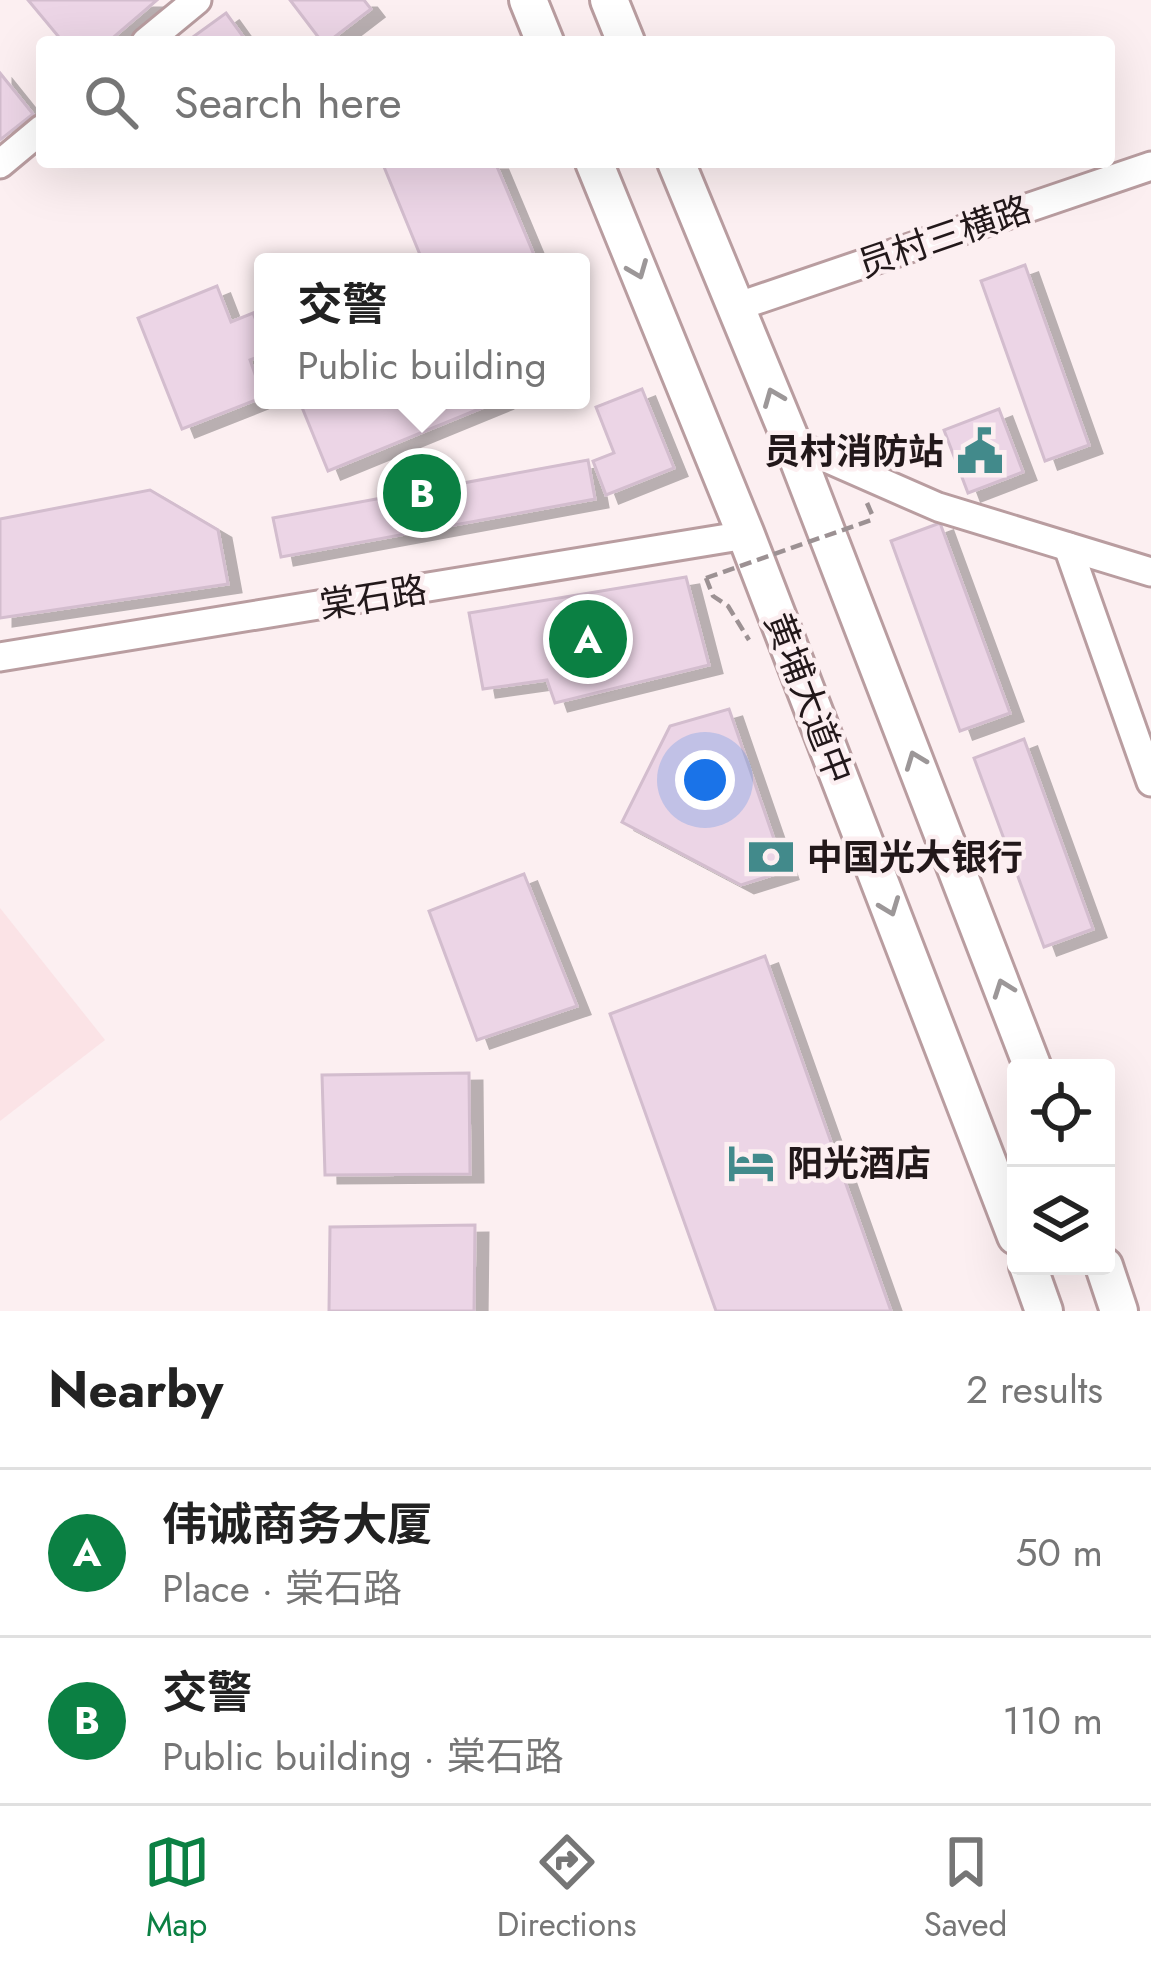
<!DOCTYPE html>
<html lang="en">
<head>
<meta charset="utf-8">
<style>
	:root { --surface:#fff; --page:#f2f2f2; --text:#222; --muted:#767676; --line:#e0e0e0; --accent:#0b8043 }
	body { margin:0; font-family:Jost,"Noto Sans SC",sans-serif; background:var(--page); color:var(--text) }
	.controls { position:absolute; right:36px; bottom:36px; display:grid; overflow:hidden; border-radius:12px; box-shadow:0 12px 48px #0002 }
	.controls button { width:108px; height:108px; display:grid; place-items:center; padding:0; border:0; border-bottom:3px solid var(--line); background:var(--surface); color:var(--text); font:60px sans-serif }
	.you { position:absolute; left:705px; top:780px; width:42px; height:42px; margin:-30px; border:9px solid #fff; border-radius:50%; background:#1a73e8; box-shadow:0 0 0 18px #1a73e833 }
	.badge { display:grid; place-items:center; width:78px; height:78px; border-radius:50%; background:var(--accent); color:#fff; font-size:39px; font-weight:700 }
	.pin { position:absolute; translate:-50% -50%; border:6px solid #fff; box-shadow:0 3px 12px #0006 }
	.popup { position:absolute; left:254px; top:253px; width:336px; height:156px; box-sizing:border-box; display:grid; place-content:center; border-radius:12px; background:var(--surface); filter:drop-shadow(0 3px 9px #0005); font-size:39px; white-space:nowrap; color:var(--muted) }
	.popup b { font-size:45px; color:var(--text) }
	.popup::after { content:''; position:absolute; left:50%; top:100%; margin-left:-24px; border:24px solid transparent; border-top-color:var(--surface) }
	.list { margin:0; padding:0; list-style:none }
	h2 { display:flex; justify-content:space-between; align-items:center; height:156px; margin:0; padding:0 48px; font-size:51px }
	h2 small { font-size:39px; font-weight:400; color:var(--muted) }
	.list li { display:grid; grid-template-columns:78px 1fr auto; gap:36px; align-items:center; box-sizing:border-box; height:168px; padding:0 48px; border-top:3px solid var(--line) }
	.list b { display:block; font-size:45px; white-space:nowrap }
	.list p { margin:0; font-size:39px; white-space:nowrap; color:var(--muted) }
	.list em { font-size:39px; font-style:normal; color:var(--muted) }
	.icon { flex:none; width:66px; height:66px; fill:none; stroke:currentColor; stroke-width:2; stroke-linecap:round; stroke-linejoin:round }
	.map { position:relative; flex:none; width:1151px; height:1311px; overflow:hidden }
	.search { position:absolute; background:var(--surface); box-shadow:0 12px 48px #0002; left:36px; right:36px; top:36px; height:132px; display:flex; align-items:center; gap:30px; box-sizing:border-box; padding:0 42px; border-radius:12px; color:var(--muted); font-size:45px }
	.sheet { height:492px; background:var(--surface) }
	nav { display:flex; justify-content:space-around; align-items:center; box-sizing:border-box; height:168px; border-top:3px solid var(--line); background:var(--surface); font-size:33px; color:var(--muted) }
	nav a { display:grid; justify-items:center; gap:6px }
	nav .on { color:var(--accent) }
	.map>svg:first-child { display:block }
	.built { fill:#fbe3e6 }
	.building { fill:#ecd5e6; stroke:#d3bdce; stroke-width:3; filter:url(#shadow) }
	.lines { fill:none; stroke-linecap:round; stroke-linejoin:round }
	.minor-casing { stroke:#b99da0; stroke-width:33 }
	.major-casing { stroke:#b99da0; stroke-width:42 }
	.path { stroke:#9c9193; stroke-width:4.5; stroke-dasharray:12 6; stroke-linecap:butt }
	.minor { stroke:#fff; stroke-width:27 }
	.major { stroke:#fff; stroke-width:36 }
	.path-bridge { stroke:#9c9193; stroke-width:4.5; stroke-dasharray:12 6; stroke-linecap:butt }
	.oneway { stroke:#9c9798 }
	.labels { text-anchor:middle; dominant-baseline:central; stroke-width:9; stroke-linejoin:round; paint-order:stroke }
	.street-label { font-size:36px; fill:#22181a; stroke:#fceff1 }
	.poi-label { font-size:36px; font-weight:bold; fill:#22181a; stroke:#fceff1; text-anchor:start }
</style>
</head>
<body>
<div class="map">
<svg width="1151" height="1311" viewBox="0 0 1151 1311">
	<defs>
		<filter id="shadow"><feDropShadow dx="13" dy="8" stdDeviation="0" flood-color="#0004"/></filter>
	</defs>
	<rect width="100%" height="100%" fill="#fceff1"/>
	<!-- built -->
	<polygon class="built" points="0,908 105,1040 0,1121"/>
	<!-- building -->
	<g class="building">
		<polygon points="28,0 157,0 108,42 63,42"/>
		<polygon points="290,0 364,0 371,9 328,42 322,42"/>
		<polygon points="226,13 247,42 186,42"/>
		<polygon points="0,73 33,114 0,140"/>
		<polygon points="382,162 495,162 537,262 423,262"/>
		<polygon points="1025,265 1089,445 1045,461 981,281"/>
		<polygon points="217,286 231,322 253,313 263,338 263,355 250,360 263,397 182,429 138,318"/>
		<polygon points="642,389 674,468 606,495 593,461 614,453 596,407"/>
		<polygon points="299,400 501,400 328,471"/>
		<polygon points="999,409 1023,472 968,493 944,430"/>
		<polygon points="588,460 595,499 281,557 273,518"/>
		<polygon points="150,490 218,530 228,584 0,618 0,519"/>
		<polygon points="940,523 1010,713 960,731 891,541"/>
		<polygon points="686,577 709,665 555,703 547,680 483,689 469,613"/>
		<polygon points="729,709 785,871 741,885 622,822 670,726"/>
		<polygon points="1024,739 1093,929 1044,947 974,758"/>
		<polygon points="524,874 577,1006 477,1040 429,911"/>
		<polygon points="765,956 891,1311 716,1311 610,1014"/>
		<polygon points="469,1073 470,1174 325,1175 322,1075"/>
		<polygon points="475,1225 474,1311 329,1311 330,1227"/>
	</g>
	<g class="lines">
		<defs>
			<g id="minor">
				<polyline points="146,42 197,0"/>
				<polyline points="0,164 42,129"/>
				<polyline points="736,307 1151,166"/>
				<polyline points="792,443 938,507 1151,572"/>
				<polyline points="1068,547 1151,782"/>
				<polyline points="0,657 746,535"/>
			</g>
			<g id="major">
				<polyline points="528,0 545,42"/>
				<polyline points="609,0 626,42"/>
				<polyline points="594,162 746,535 1016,1236"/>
				<polyline points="676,162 792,443 1033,1068"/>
				<polyline points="1028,1266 1044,1311"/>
				<polyline points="1104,1266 1119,1311"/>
			</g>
		</defs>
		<!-- minor casing -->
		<use href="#minor" class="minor-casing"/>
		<!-- major casing -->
		<use href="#major" class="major-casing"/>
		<!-- path -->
		<g class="path">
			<polyline points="867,503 874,519"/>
			<polyline points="706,578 713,596 728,606 749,640"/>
		</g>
		<!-- minor -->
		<use href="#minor" class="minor"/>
		<!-- major -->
		<use href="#major" class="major"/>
		<!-- path-bridge -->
		<polyline class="path-bridge" points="706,578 874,519"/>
	</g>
	<!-- one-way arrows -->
	<defs><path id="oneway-chevron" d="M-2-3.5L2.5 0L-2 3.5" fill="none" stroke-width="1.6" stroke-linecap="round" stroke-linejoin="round" transform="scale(3)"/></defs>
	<g class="oneway">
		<use href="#oneway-chevron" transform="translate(638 270) rotate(68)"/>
		<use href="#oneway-chevron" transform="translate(773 397) rotate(-112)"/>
		<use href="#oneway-chevron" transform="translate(915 760) rotate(-111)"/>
		<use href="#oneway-chevron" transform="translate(890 907) rotate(69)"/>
		<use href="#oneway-chevron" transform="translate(1003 988) rotate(-110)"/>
	</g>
	<!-- icons -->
	<defs>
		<symbol id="civic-bare" viewBox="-9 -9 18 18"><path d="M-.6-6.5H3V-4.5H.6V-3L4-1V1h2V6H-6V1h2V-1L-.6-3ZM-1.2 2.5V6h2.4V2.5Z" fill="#428a8b" stroke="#fceff1" stroke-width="2.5" paint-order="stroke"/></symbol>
		<symbol id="bank-bare" viewBox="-9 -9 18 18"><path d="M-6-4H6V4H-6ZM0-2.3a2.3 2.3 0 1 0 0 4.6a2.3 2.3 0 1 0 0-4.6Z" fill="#428a8b" stroke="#fceff1" stroke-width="2.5" paint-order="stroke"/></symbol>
		<symbol id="hotel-bare" viewBox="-9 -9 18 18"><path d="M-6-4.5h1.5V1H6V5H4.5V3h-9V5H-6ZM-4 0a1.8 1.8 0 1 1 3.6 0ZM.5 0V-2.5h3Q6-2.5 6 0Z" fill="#428a8b" stroke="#fceff1" stroke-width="2.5" paint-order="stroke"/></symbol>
	</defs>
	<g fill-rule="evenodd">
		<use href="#civic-bare" x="947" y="418" width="66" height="66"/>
		<use href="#bank-bare" x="738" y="824" width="66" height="66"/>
		<use href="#hotel-bare" x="718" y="1130" width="66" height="66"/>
	</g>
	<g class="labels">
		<!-- street labels -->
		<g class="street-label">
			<text transform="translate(944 236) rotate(-19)">员村三横路</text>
			<text transform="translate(373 597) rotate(-9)">棠石路</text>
			<text transform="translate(809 698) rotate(69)">黄埔大道中</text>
		</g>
		<!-- poi labels -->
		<g class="poi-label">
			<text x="944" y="451" text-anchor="end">员村消防站</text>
			<text x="807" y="857">中国光大银行</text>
			<text x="787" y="1163">阳光酒店</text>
		</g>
	</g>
</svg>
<div class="controls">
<button><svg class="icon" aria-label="locate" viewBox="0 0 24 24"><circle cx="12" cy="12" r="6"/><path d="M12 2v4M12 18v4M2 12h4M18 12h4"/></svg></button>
<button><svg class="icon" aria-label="layers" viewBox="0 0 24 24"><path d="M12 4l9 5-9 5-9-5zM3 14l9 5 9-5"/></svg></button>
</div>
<div class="you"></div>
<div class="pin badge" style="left:588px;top:639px">A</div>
<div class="pin badge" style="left:422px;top:493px">B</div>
<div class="popup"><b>交警</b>Public building</div>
<div class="search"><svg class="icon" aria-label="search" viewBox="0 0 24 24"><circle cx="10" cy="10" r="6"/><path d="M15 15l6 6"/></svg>Search here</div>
</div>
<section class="sheet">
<h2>Nearby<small>2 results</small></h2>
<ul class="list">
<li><span class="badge">A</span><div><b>伟诚商务大厦</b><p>Place · 棠石路</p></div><em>50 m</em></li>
<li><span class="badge">B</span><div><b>交警</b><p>Public building · 棠石路</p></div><em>110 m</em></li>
</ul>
</section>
<nav>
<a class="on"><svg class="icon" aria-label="map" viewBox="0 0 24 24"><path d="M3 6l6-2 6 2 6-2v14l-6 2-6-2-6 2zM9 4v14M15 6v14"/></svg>Map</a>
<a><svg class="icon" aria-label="directions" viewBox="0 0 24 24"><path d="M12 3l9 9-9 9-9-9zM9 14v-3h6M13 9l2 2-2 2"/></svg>Directions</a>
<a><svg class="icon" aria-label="saved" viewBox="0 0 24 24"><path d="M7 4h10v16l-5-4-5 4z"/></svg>Saved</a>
</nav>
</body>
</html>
